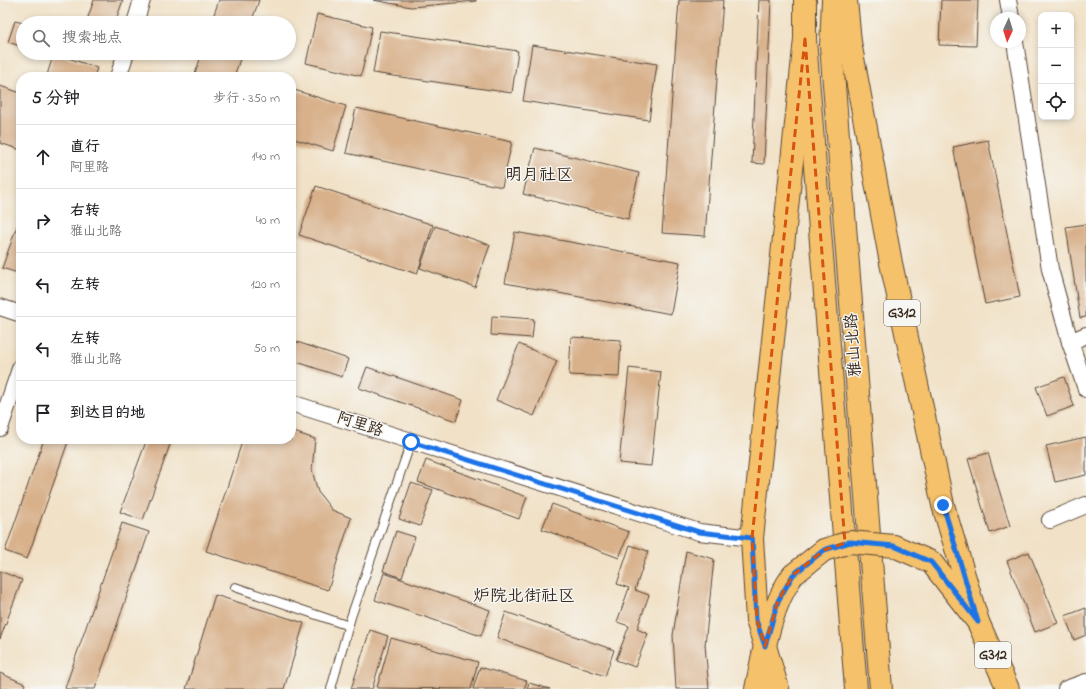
<!DOCTYPE html>
<html lang="zh">
<head>
<meta charset="utf-8">
<style>
	:root { --surface:#fff; --page:#f2f2f2; --text:#202124; --muted:#757577; --line:#e0e0e0 }
	body { margin:0; font-family:"Indie Flower","LXGW WenKai TC",sans-serif; background:var(--page); color:var(--text) }
	.controls { position:absolute; right:12px; top:12px; display:grid; overflow:hidden; border-radius:8px; box-shadow:0 2px 6px #0003 }
	.controls button { width:36px; height:36px; display:grid; place-items:center; padding:0; border:0; border-bottom:1px solid var(--line); background:var(--surface); color:var(--text); font:20px sans-serif }
	.compass { position:absolute; left:990px; top:12px; width:36px; height:36px; border-radius:50%; background:var(--surface); box-shadow:0 2px 6px #0003; rotate:184deg }
	.stop { position:absolute; width:12px; height:12px; margin:-9px; border:3px solid #1a73e8; border-radius:50%; background:#fff }
	.stop.end { background:#1a73e8; border-color:#fff; box-shadow:0 1px 4px #0008 }
	.list { margin:0; padding:0; list-style:none }
	h2 { display:flex; justify-content:space-between; align-items:center; height:52px; margin:0; padding:0 16px; font-size:17px }
	h2 small { font-size:13px; font-weight:400; color:var(--muted) }
	.list li { display:grid; grid-template-columns:26px 1fr auto; gap:12px; align-items:center; box-sizing:border-box; height:64px; padding:0 16px; border-top:1px solid var(--line) }
	.list b { display:block; font-size:15px; white-space:nowrap }
	.list p { margin:0; font-size:13px; white-space:nowrap; color:var(--muted) }
	.list em { font-size:13px; font-style:normal; color:var(--muted) }
	.icon { flex:none; width:22px; height:22px; fill:none; stroke:currentColor; stroke-width:2; stroke-linecap:round; stroke-linejoin:round }
	.map { position:relative; flex:none; width:1086px; height:689px; overflow:hidden }
	.search { position:absolute; background:var(--surface); box-shadow:0 2px 6px #0003; left:16px; top:16px; width:280px; height:44px; display:flex; align-items:center; gap:10px; box-sizing:border-box; padding:0 14px; border-radius:22px; color:var(--muted); font-size:15px }
	.panel { position:absolute; background:var(--surface); box-shadow:0 2px 6px #0003; left:16px; top:72px; width:280px; height:372px; border-radius:16px }
	.map>svg:first-child { display:block }
	.building { fill:#d8b18b }
	.lines { fill:none; stroke-linecap:round; stroke-linejoin:round }
	.lane-casing { stroke:#564537; stroke-width:10 }
	.street-casing { stroke:#564537; stroke-width:18 }
	.primary-casing { stroke:#564537; stroke-width:24 }
	.highway-casing { stroke:#564537; stroke-width:24 }
	.lane { stroke:#fff; stroke-width:8 }
	.street { stroke:#fff; stroke-width:16 }
	.primary { stroke:#f5c16b; stroke-width:22 }
	.highway { stroke:#f5c16b; stroke-width:22 }
	.primary-bridge-casing { stroke:#564537; stroke-width:24; stroke-linecap:butt }
	.primary-bridge { stroke:#f5c16b; stroke-width:22 }
	.route { stroke:#1a73e8; stroke-width:5 }
	.marked { fill:none; stroke:#d7540e; stroke-width:3; stroke-dasharray:8 5; stroke-linejoin:round }
	.labels { text-anchor:middle; dominant-baseline:central; stroke-width:3; stroke-linejoin:round; paint-order:stroke }
	.shield { fill:#f6f6f2; stroke:#73675e; stroke-width:1 }
	.shield-label { font-size:15px; font-weight:bold; fill:#3b2a1e }
	.street-label { font-size:16px; fill:#3b2a1e; stroke:#f6f6f2 }
	.neighbourhood-label { font-size:17px; fill:#3b2a1e; stroke:#f6f6f2 }
</style>
</head>
<body>
<div class="map">
<svg width="1086" height="689" viewBox="0 0 1086 689">
	<rect width="100%" height="100%" fill="#f6f6f2"/>
	<filter id="ink" filterUnits="userSpaceOnUse"><feTurbulence type="fractalNoise" baseFrequency=".025" numOctaves="2"/><feDisplacementMap in="SourceGraphic" scale="8" xChannelSelector="R" yChannelSelector="G"/><feConvolveMatrix kernelMatrix="1 2 1 2 8 2 1 2 1" color-interpolation-filters="sRGB"/></filter>
	<filter id="wash" filterUnits="userSpaceOnUse"><feTurbulence type="fractalNoise" baseFrequency=".012" numOctaves="4" result="noise"/><feDisplacementMap in="SourceGraphic" scale="16" xChannelSelector="R" yChannelSelector="G"/><feGaussianBlur stdDeviation="0.9" result="paint"/><feColorMatrix in="noise" values="0 0 0 0 0 0 0 0 0 0 0 0 0 0 0 0 0 1.4 0 .05"/><feComposite in="paint" operator="in"/></filter>
	<g filter="url(#wash)">
		<rect width="100%" height="100%" fill="#f1e1c6"/>
		<g id="blocks">
			<!-- building -->
			<g class="building">
				<polygon points="94,0 123,0 115,23 86,23"/>
				<polygon points="219,0 259,0 251,23 211,23"/>
				<polygon points="373,0 476,0 476,1 411,7"/>
				<polygon points="679,0 723,0 705,236 662,233"/>
				<polygon points="759,0 771,0 764,164 752,163"/>
				<polygon points="941,0 978,0 976,46 939,45"/>
				<polygon points="317,14 372,27 361,76 306,63"/>
				<polygon points="15,21 23,23 23,47 8,42"/>
				<polygon points="380,31 518,51 512,93 373,73"/>
				<polygon points="532,45 657,64 649,120 523,101"/>
				<polygon points="54,53 97,68 94,77 54,77 47,75"/>
				<polygon points="202,53 242,53 234,77 194,77"/>
				<polygon points="0,86 21,93 21,150 0,143"/>
				<polygon points="291,89 346,106 333,151 291,138"/>
				<polygon points="356,108 512,142 502,187 346,153"/>
				<polygon points="988,140 1020,297 985,304 953,147"/>
				<polygon points="535,148 639,173 628,219 523,194"/>
				<polygon points="316,186 433,225 417,274 299,235"/>
				<polygon points="21,215 21,274 2,268"/>
				<polygon points="1086,224 1086,317 1080,318 1066,227"/>
				<polygon points="435,226 490,245 475,287 420,268"/>
				<polygon points="515,232 680,262 671,314 505,283"/>
				<polygon points="492,316 534,319 532,338 491,335"/>
				<polygon points="571,337 621,340 619,377 569,375"/>
				<polygon points="291,340 348,359 342,377 291,360"/>
				<polygon points="519,344 557,361 534,416 496,400"/>
				<polygon points="367,367 463,400 456,421 359,388"/>
				<polygon points="629,368 661,372 651,466 619,463"/>
				<polygon points="1064,377 1074,406 1047,416 1036,387"/>
				<polygon points="291,431 315,439 312,470 318,492 332,510 351,518 328,590 206,551 243,439 291,439"/>
				<polygon points="1086,437 1086,475 1055,482 1046,446"/>
				<polygon points="44,439 69,439 27,559 5,551"/>
				<polygon points="147,439 172,439 143,520 120,512"/>
				<polygon points="988,453 1010,526 990,533 968,459"/>
				<polygon points="426,460 527,497 519,519 418,482"/>
				<polygon points="411,483 433,490 420,526 399,519"/>
				<polygon points="552,504 629,532 619,558 542,529"/>
				<polygon points="122,523 149,532 95,689 66,689 65,688"/>
				<polygon points="396,531 415,537 402,578 383,571"/>
				<polygon points="630,545 648,551 635,590 649,595 637,629 648,634 635,667 616,660 629,626 617,622 629,588 617,584"/>
				<polygon points="686,551 714,559 705,645 709,689 676,689 673,635"/>
				<polygon points="1029,552 1058,623 1035,632 1007,561"/>
				<polygon points="0,571 22,580 0,639"/>
				<polygon points="384,573 490,610 481,636 375,600"/>
				<polygon points="215,595 304,623 284,689 186,689"/>
				<polygon points="1086,608 1086,635 1074,640 1065,616"/>
				<polygon points="506,612 614,650 605,676 497,638"/>
				<polygon points="370,630 388,636 372,689 351,689"/>
				<polygon points="391,638 478,662 471,689 377,688"/>
				<polygon points="480,667 527,681 524,689 473,689"/>
				<polygon points="0,673 25,684 23,689 0,689"/>
				<polygon points="529,683 550,689 527,689"/>
			</g>
		</g>
	</g>
	<g filter="url(#ink)">
		<use href="#blocks" fill-opacity="0" stroke="#564537" stroke-width="1"/>
		<g class="lines">
			<defs>
				<g id="lane">
					<polyline points="235,587 349,626"/>
					<polyline points="331,689 351,617 411,442"/>
				</g>
				<g id="street">
					<polyline points="1008,0 1011,18"/>
					<polyline points="135,23 142,0"/>
					<polyline points="1015,42 1050,269 1070,342 1086,389"/>
					<polyline points="118,77 126,53"/>
					<polyline points="0,307 21,314"/>
					<polyline points="1070,342 1086,335"/>
					<polyline points="291,403 699,532 752,538"/>
					<polyline points="0,428 21,366"/>
					<polyline points="1050,520 1086,505"/>
					<polyline points="1066,689 1086,682"/>
				</g>
				<g id="primary">
					<polyline points="846,0 850,42 891,263 943,505 978,622"/>
					<polyline points="931,562 978,622 1008,689"/>
					<polyline points="765,646 757,620 752,538 805,39 805,0"/>
					<path d="M756,689C764,651 770,607 793,575"/>
				</g>
				<g id="highway">
					<polyline points="833,0 831,46 881,689"/>
					<polyline points="805,39 856,689"/>
					<polyline points="765,646 778,689"/>
				</g>
			</defs>
			<!-- lane casing -->
			<use href="#lane" class="lane-casing"/>
			<!-- street casing -->
			<use href="#street" class="street-casing"/>
			<!-- primary casing -->
			<use href="#primary" class="primary-casing"/>
			<!-- highway casing -->
			<use href="#highway" class="highway-casing"/>
			<!-- lane -->
			<use href="#lane" class="lane"/>
			<!-- street -->
			<use href="#street" class="street"/>
			<!-- primary -->
			<use href="#primary" class="primary"/>
			<!-- highway -->
			<use href="#highway" class="highway"/>
			<defs>
				<polyline id="primary-bridge" points="793,575 824,550 850,542 894,546 931,562"/>
			</defs>
			<!-- primary-bridge casing -->
			<use href="#primary-bridge" class="primary-bridge-casing"/>
			<!-- primary-bridge -->
			<use href="#primary-bridge" class="primary-bridge"/>
		</g>
	</g>
	<g class="lines" filter="url(#ink)">
		<!-- route -->
		<polyline class="route" points="411,442 699,532 752,538 756,620 765,646 778,601 793,575 824,550 850,542 894,546 931,562 978,622 943,505"/>
	</g>
	<!-- marked area -->
	<path class="marked" d="M805,39L845,543L824,550L793,575L778,601L765,646L757,620L752,538Z"/>
	<g class="labels">
		<!-- shield labels -->
		<g class="shield">
			<rect x="884" y="300" width="36" height="26" rx="3"/>
			<rect x="975" y="642" width="36" height="26" rx="3"/>
		</g>
		<g class="shield-label">
			<text x="902" y="313">G312</text>
			<text x="993" y="655">G312</text>
		</g>
		<!-- street labels -->
		<g class="street-label">
			<text transform="translate(854 345) rotate(-94)">雅山北路</text>
			<text transform="translate(360 425) rotate(18)">阿里路</text>
		</g>
		<!-- neighbourhood labels -->
		<g class="neighbourhood-label">
			<text x="539" y="175">明月社区</text>
			<text x="524" y="596">炉院北街社区</text>
		</g>
	</g>
</svg>
<div class="controls">
<button>+</button>
<button>−</button>
<button><svg class="icon" aria-label="locate" viewBox="0 0 24 24"><circle cx="12" cy="12" r="6"/><path d="M12 2v4M12 18v4M2 12h4M18 12h4"/></svg></button>
</div>
<svg class="compass" viewBox="-18 -18 36 36"><path d="M0-13l5 13h-10z" fill="#e53935"/><path d="M0 13l5-13h-10z" fill="#757577"/></svg>
<div class="stop" style="left:411px;top:442px"></div>
<div class="stop end" style="left:943px;top:505px"></div>
<div class="search"><svg class="icon" aria-label="search" viewBox="0 0 24 24"><circle cx="10" cy="10" r="6"/><path d="M15 15l6 6"/></svg>搜索地点</div>
<section class="panel">
<h2>5 分钟<small>步行 · 350 m</small></h2>
<ul class="list">
<li><svg class="icon" aria-label="ahead" viewBox="0 0 24 24"><path d="M12 20V5M6 11l6-6 6 6"/></svg><div><b>直行</b><p>阿里路</p></div><em>140 m</em></li>
<li><svg class="icon" aria-label="right" viewBox="0 0 24 24"><path d="M7 20v-9h11M14 6l5 5-5 5"/></svg><div><b>右转</b><p>雅山北路</p></div><em>40 m</em></li>
<li><svg class="icon" aria-label="left" viewBox="0 0 24 24"><path d="M17 20v-9H6M10 6l-5 5 5 5"/></svg><div><b>左转</b></div><em>120 m</em></li>
<li><svg class="icon" aria-label="left" viewBox="0 0 24 24"><path d="M17 20v-9H6M10 6l-5 5 5 5"/></svg><div><b>左转</b><p>雅山北路</p></div><em>50 m</em></li>
<li><svg class="icon" aria-label="arrive" viewBox="0 0 24 24"><path d="M6 21V4h12l-3 4 3 4H6"/></svg><div><b>到达目的地</b></div></li>
</ul>
</section>
</div>
</body>
</html>
